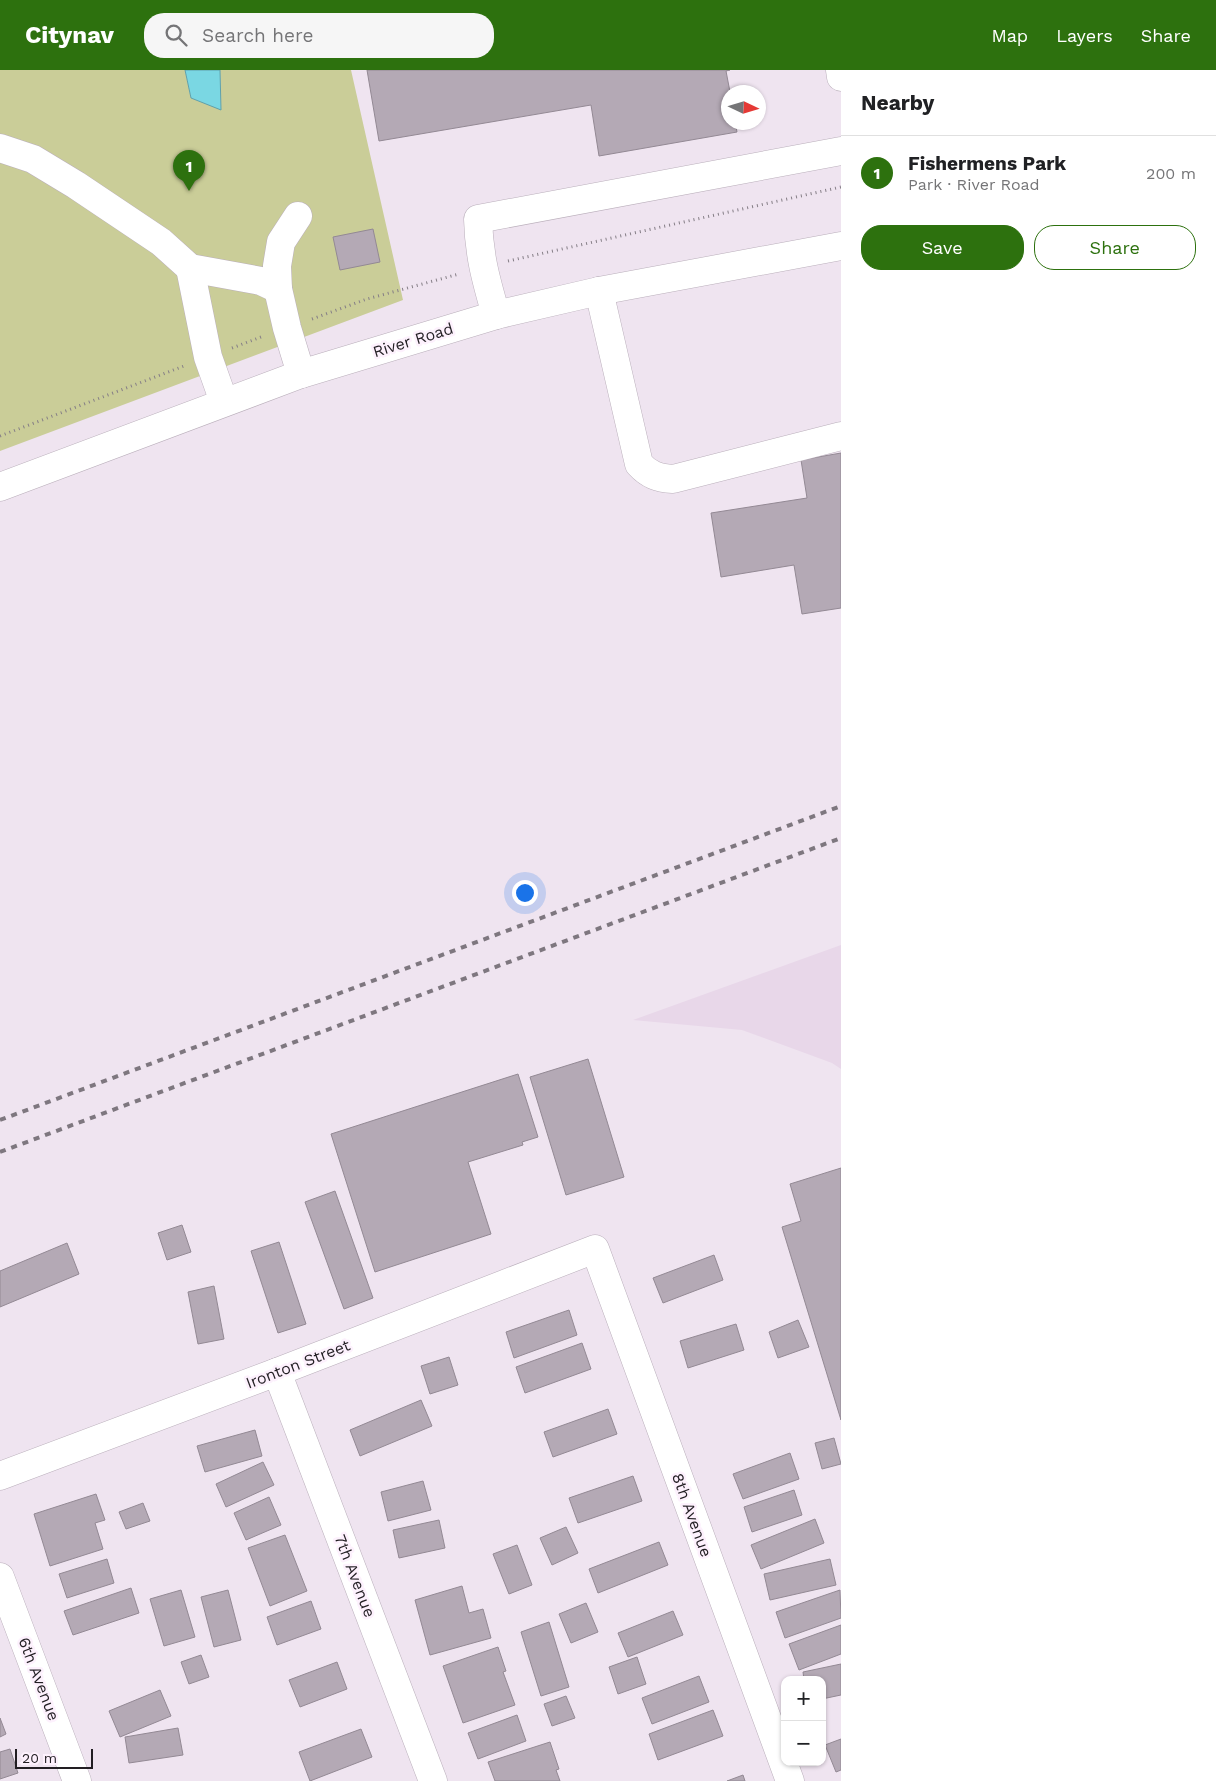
<!DOCTYPE html>
<html lang="en">
<head>
<meta charset="utf-8">
<style>
	:root { --surface:#fff; --page:#f6f6f6; --text:#202124; --muted:#757577; --line:#e0e0e0; --accent:#2d710e }
	body { margin:0; font-family:"Work Sans",sans-serif; background:var(--page); color:var(--text) }
	.controls { position:absolute; right:15px; bottom:15px; display:grid; overflow:hidden; border-radius:10px; box-shadow:0 1px 4px #0004 }
	.controls button { width:45px; height:45px; display:grid; place-items:center; padding:0; border:0; border-bottom:1px solid var(--line); background:var(--surface); color:var(--text); font:25px sans-serif }
	.compass { position:absolute; left:721px; top:15px; width:45px; height:45px; border-radius:50%; background:var(--surface); box-shadow:0 1px 4px #0004; rotate:94deg }
	.scale { position:absolute; left:15px; bottom:12px; width:78px; box-sizing:border-box; padding-left:5px; border:2px solid #221e23; border-top:0; font-size:14px; line-height:18px; white-space:nowrap; color:#221e23; -webkit-text-stroke:4px #fdf1fd; paint-order:stroke }
	.you { position:absolute; left:524px; top:822px; width:18px; height:18px; margin:-12px; border:4px solid #fff; border-radius:50%; background:#1a73e8; box-shadow:0 0 0 8px #1a73e833 }
	.badge { display:grid; place-items:center; width:32px; height:32px; border-radius:50%; background:var(--accent); color:#fff; font-size:16px; font-weight:700 }
	.pin { position:absolute; translate:-50% -41px; filter:drop-shadow(0 1px 2px #0008) }
	.pin::after { content:''; position:absolute; top:26px; width:18px; height:15px; background:inherit; clip-path:polygon(0 0,100% 0,50% 100%) }
	.list { margin:0; padding:0; list-style:none }
	h2 { display:flex; justify-content:space-between; align-items:center; height:65px; margin:0; padding:0 20px; font-size:21px }
	h2 small { font-size:16px; font-weight:400; color:var(--muted) }
	.list li { display:grid; grid-template-columns:32px 1fr auto; gap:15px; align-items:center; box-sizing:border-box; height:75px; padding:0 20px; border-top:1px solid var(--line) }
	.list b { display:block; font-size:19px; white-space:nowrap }
	.list p { margin:0; font-size:16px; white-space:nowrap; color:var(--muted) }
	.list em { font-size:16px; font-style:normal; color:var(--muted) }
	.actions { display:flex; gap:10px; padding:15px 20px }
	.actions a { flex:1; padding:11px 0; border:1px solid var(--accent); border-radius:20px; text-align:center; font-size:18px; color:var(--accent) }
	.actions .main { background:var(--accent); color:#fff }
	.icon { flex:none; width:28px; height:28px; fill:none; stroke:currentColor; stroke-width:2; stroke-linecap:round; stroke-linejoin:round }
	.map { position:relative; flex:none; width:841px; height:1711px; overflow:hidden }
	header { display:flex; align-items:center; gap:30px; box-sizing:border-box; height:70px; padding:0 25px; background:var(--accent); color:#fff }
	header strong { font-size:24px }
	nav { display:flex; gap:28px; margin-inline-start:auto; font-size:18px }
	.search { width:350px; height:45px; background:var(--page); display:flex; align-items:center; gap:12px; box-sizing:border-box; padding:0 18px; border-radius:20px; color:var(--muted); font-size:19px }
	main { display:flex }
	aside { flex:1; background:var(--surface) }
	.map>svg:first-child { display:block }
	.built { fill:#e8d7e9 }
	.green { fill:#cacd98 }
	.water { fill:#7ad7e3; stroke:#60a0a9 }
	.building { fill:#b4a9b5; stroke:#938994 }
	.lines { fill:none; stroke-linecap:round; stroke-linejoin:round }
	.minor-casing { stroke:#baafbb; stroke-width:29 }
	.major-casing { stroke:#baafbb; stroke-width:29 }
	.path { stroke:#857e86; stroke-width:3; stroke-dasharray:1 4; stroke-linecap:butt }
	.minor { stroke:#fff; stroke-width:28 }
	.major { stroke:#fff; stroke-width:28 }
	.rail { stroke:#7e777f; stroke-width:4; stroke-dasharray:6 6; stroke-linecap:butt }
	.labels { text-anchor:middle; dominant-baseline:central; stroke-width:5; stroke-linejoin:round; paint-order:stroke }
	.street-label { font-size:16px; fill:#221e23; stroke:#fdf1fd }
</style>
</head>
<body>
<header>
<strong>Citynav</strong>
<div class="search"><svg class="icon" aria-label="search" viewBox="0 0 24 24"><circle cx="10" cy="10" r="6"/><path d="M15 15l6 6"/></svg>Search here</div>
<nav><a>Map</a><a>Layers</a><a>Share</a></nav>
</header>
<main>
<div class="map">
<svg width="841" height="1711" viewBox="0 0 841 1711">
	<rect width="100%" height="100%" fill="#efe4f0"/>
	<!-- built -->
	<polygon class="built" points="841,875 841,999 832,993 742,960 633,950"/>
	<!-- green -->
	<polygon class="green" points="0,0 185,0 191,28 221,39 220,0 351,0 403,230 0,381"/>
	<!-- water -->
	<polygon class="water" points="185,0 220,0 221,40 191,28"/>
	<!-- building -->
	<g class="building">
		<polygon points="367,0 730,0 726,1 730,22 728,22 728,52 735,52 737,62 599,86 591,35 379,71"/>
		<polygon points="373,159 380,192 340,200 333,167"/>
		<polygon points="841,383 841,538 802,544 794,495 721,507 711,443 807,428 801,390"/>
		<polygon points="588,989 624,1107 566,1125 530,1007"/>
		<polygon points="518,1004 538,1067 522,1072 523,1075 468,1092 491,1164 375,1202 331,1064"/>
		<polygon points="841,1098 841,1350 782,1157 801,1151 790,1114"/>
		<polygon points="335,1121 373,1228 344,1239 305,1132"/>
		<polygon points="182,1155 191,1182 167,1190 158,1163"/>
		<polygon points="279,1172 306,1254 278,1263 251,1181"/>
		<polygon points="67,1173 79,1204 0,1237 0,1201"/>
		<polygon points="714,1185 723,1210 663,1233 653,1208"/>
		<polygon points="214,1216 224,1269 198,1274 188,1222"/>
		<polygon points="569,1240 577,1265 514,1288 506,1262"/>
		<polygon points="798,1250 809,1277 778,1288 769,1262"/>
		<polygon points="736,1254 744,1280 688,1298 680,1271"/>
		<polygon points="582,1273 591,1299 525,1323 516,1297"/>
		<polygon points="449,1287 458,1315 430,1324 421,1296"/>
		<polygon points="421,1330 432,1356 360,1386 350,1360"/>
		<polygon points="608,1339 617,1364 553,1387 544,1362"/>
		<polygon points="255,1360 262,1386 205,1402 197,1376"/>
		<polygon points="834,1368 841,1394 822,1399 815,1373"/>
		<polygon points="790,1383 799,1409 743,1429 733,1404"/>
		<polygon points="263,1392 274,1415 226,1437 216,1414"/>
		<polygon points="633,1406 642,1431 578,1453 569,1428"/>
		<polygon points="423,1411 431,1440 388,1451 381,1422"/>
		<polygon points="794,1420 802,1445 752,1462 744,1437"/>
		<polygon points="96,1424 105,1450 95,1453 103,1479 50,1496 34,1444"/>
		<polygon points="269,1427 281,1455 246,1470 234,1443"/>
		<polygon points="143,1433 150,1451 126,1459 119,1442"/>
		<polygon points="815,1449 824,1473 761,1499 751,1475"/>
		<polygon points="439,1450 445,1478 399,1488 393,1460"/>
		<polygon points="566,1457 578,1483 552,1495 540,1468"/>
		<polygon points="285,1465 307,1521 270,1536 248,1478"/>
		<polygon points="659,1472 668,1495 598,1523 589,1499"/>
		<polygon points="517,1475 532,1515 509,1524 493,1484"/>
		<polygon points="107,1489 114,1513 67,1528 59,1504"/>
		<polygon points="830,1489 836,1515 770,1530 764,1504"/>
		<polygon points="462,1516 469,1543 483,1539 491,1568 430,1585 415,1530"/>
		<polygon points="131,1518 139,1543 73,1565 64,1541"/>
		<polygon points="181,1520 195,1567 164,1576 150,1529"/>
		<polygon points="228,1520 241,1570 214,1577 201,1527"/>
		<polygon points="840,1520 841,1548 785,1568 776,1542"/>
		<polygon points="311,1531 321,1559 277,1575 267,1547"/>
		<polygon points="586,1533 598,1562 571,1573 559,1544"/>
		<polygon points="673,1541 683,1565 628,1587 618,1563"/>
		<polygon points="549,1552 569,1617 541,1626 521,1562"/>
		<polygon points="841,1555 841,1584 799,1600 789,1574"/>
		<polygon points="498,1577 506,1601 503,1602 515,1635 463,1653 443,1596"/>
		<polygon points="201,1585 209,1607 189,1614 181,1592"/>
		<polygon points="637,1587 646,1614 618,1624 609,1597"/>
		<polygon points="337,1592 347,1619 300,1637 289,1610"/>
		<polygon points="841,1594 841,1625 822,1629 822,1610 804,1610 803,1602"/>
		<polygon points="699,1606 709,1632 652,1654 642,1628"/>
		<polygon points="160,1620 171,1646 120,1667 109,1641"/>
		<polygon points="566,1626 575,1648 552,1656 544,1634"/>
		<polygon points="713,1640 723,1666 658,1690 649,1664"/>
		<polygon points="517,1645 526,1671 478,1689 468,1663"/>
		<polygon points="0,1648 6,1664 0,1667"/>
		<polygon points="178,1658 183,1685 129,1693 125,1667"/>
		<polygon points="361,1659 372,1687 310,1711 299,1682"/>
		<polygon points="841,1669 841,1700 836,1702 825,1675"/>
		<polygon points="550,1672 559,1699 556,1700 560,1711 495,1711 488,1692"/>
		<polygon points="10,1679 18,1703 0,1709 0,1682"/>
		<polygon points="743,1705 745,1711 727,1711"/>
	</g>
	<g class="lines">
		<defs>
			<g id="minor">
				<polyline points="840,0 841,7"/>
				<polyline points="0,78 33,89 76,115 161,172 190,198 261,211 278,219 277,196 281,172 298,146"/>
				<polyline points="190,198 208,287 224,332"/>
				<polyline points="278,219 287,258 301,304"/>
				<path d="M599,221L639,394C649,405 658,408 673,409L841,366"/>
				<path d="M496,245C486,210 479,186 478,149L841,81"/>
				<polyline points="277,1302 433,1711"/>
				<polyline points="0,1406 277,1302 595,1179 790,1711"/>
				<polyline points="0,1507 77,1711"/>
			</g>
			<polyline id="major" points="0,417 301,304 496,245 599,221 841,176"/>
		</defs>
		<!-- minor casing -->
		<use href="#minor" class="minor-casing"/>
		<!-- major casing -->
		<use href="#major" class="major-casing"/>
		<!-- path -->
		<g class="path">
			<polyline points="508,191 841,117"/>
			<polyline points="312,249 367,229 459,204"/>
			<polyline points="232,278 261,267"/>
			<polyline points="0,366 184,296"/>
		</g>
		<!-- minor -->
		<use href="#minor" class="minor"/>
		<!-- major -->
		<use href="#major" class="major"/>
		<!-- rail -->
		<g class="rail">
			<polyline points="0,1050 841,736"/>
			<polyline points="0,1082 841,768"/>
		</g>
	</g>
	<g class="labels">
		<!-- street labels -->
		<g class="street-label">
			<text transform="translate(413 270) rotate(-17)">River Road</text>
			<text transform="translate(298 1294) rotate(-21)">Ironton Street</text>
			<text transform="translate(692 1445) rotate(70)">8th Avenue</text>
			<text transform="translate(355 1506) rotate(69)">7th Avenue</text>
			<text transform="translate(39 1609) rotate(69)">6th Avenue</text>
		</g>
	</g>
</svg>
<div class="controls">
<button>+</button>
<button>−</button>
</div>
<svg class="compass" viewBox="-18 -18 36 36"><path d="M0-13l5 13h-10z" fill="#e53935"/><path d="M0 13l5-13h-10z" fill="#757577"/></svg>
<div class="scale">20 m</div>
<div class="you"></div>
<div class="pin badge" style="left:189px;top:121px">1</div>
</div>
<aside>
<h2>Nearby<small></small></h2>
<ul class="list">
<li><span class="badge">1</span><div><b>Fishermens Park</b><p>Park · River Road</p></div><em>200 m</em></li>
</ul>
<div class="actions"><a class="main">Save</a><a>Share</a></div>
</aside>
</main>
</body>
</html>
